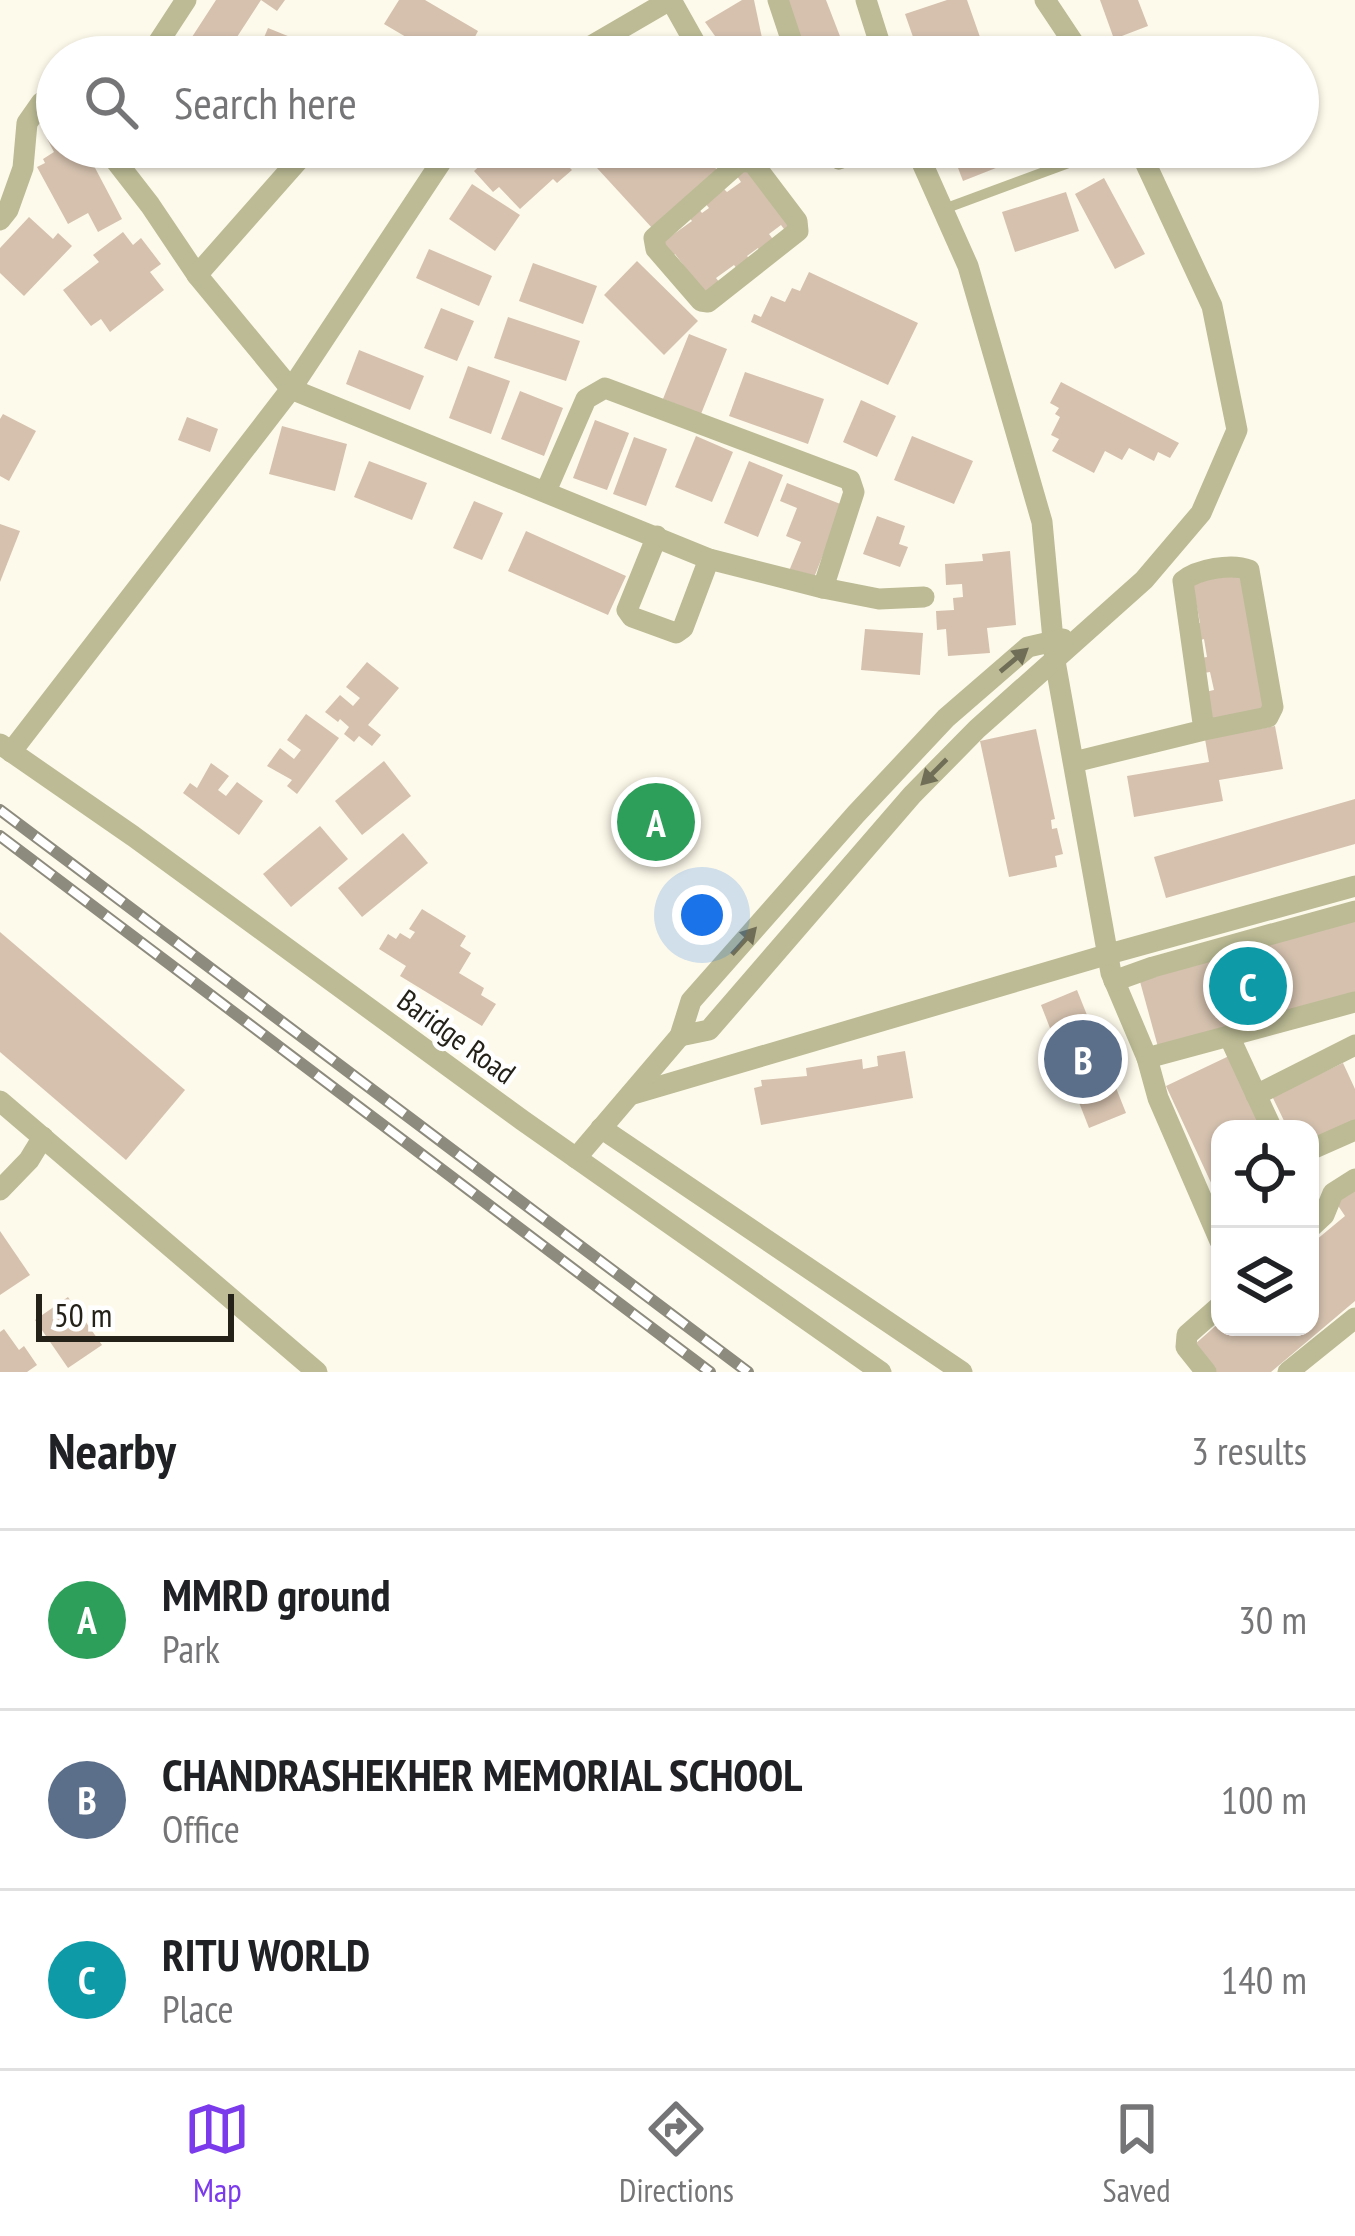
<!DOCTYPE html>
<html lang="en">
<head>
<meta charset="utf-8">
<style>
	:root { --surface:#fff; --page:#f6f6f6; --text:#202124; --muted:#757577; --line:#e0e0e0; --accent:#7c3aed }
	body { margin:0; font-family:"PT Sans Narrow",sans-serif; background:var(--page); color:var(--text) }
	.controls { position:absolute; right:36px; bottom:36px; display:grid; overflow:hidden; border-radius:24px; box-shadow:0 3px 9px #0004 }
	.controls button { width:108px; height:108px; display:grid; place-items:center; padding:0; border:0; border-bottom:3px solid var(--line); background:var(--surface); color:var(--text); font:60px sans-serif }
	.scale { position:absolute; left:36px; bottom:30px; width:198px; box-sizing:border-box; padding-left:12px; border:6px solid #232118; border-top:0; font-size:33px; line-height:42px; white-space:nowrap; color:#232118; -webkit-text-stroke:9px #fff; paint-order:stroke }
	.you { position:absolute; left:702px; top:915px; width:42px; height:42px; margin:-30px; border:9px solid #fff; border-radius:50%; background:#1a73e8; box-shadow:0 0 0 18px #1a73e833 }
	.badge { display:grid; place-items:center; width:78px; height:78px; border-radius:50%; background:var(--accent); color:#fff; font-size:39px; font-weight:700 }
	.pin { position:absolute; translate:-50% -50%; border:6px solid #fff; box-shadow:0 3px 12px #0006 }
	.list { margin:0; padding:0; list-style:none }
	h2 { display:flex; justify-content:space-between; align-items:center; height:156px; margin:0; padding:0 48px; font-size:51px }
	h2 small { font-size:39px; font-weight:400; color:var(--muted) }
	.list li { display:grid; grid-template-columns:78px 1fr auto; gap:36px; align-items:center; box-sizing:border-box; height:180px; padding:0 48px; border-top:3px solid var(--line) }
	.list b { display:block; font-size:45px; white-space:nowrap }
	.list p { margin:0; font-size:39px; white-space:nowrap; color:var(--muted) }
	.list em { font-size:39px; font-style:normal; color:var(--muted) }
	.icon { flex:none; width:66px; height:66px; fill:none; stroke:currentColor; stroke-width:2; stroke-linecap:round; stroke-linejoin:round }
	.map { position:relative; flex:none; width:1355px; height:1372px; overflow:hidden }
	.search { position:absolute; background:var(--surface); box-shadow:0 3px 9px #0004; left:36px; right:36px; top:36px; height:132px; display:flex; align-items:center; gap:30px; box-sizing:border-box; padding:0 42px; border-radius:66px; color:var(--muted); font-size:45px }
	.sheet { height:696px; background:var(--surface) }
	nav { display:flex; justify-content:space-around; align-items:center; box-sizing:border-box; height:168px; border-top:3px solid var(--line); background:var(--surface); font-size:33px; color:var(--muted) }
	nav a { display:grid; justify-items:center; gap:6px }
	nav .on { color:var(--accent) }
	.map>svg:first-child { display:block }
	.building { fill:#d5c1ae }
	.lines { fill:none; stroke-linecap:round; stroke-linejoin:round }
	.service { stroke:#bcbb95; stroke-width:10 }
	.minor { stroke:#bcbb95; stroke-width:21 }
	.rail-casing { stroke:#8d8a7e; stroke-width:12 }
	.rail { stroke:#fff; stroke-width:8; stroke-dasharray:22; stroke-linecap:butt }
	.oneway { fill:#706e56 }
	.labels { text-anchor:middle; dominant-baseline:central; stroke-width:9; stroke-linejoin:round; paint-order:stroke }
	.street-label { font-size:30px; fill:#232118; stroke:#fff }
</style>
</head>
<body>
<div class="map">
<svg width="1355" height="1372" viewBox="0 0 1355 1372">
	<rect width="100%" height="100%" fill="#fefaeb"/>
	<!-- building -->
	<g class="building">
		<polygon points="216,0 285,0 277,11 261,0 224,57 192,37"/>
		<polygon points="399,0 425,0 478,31 468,50 456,43 448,57 425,43 423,47 384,24"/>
		<polygon points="742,0 754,0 766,57 730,57 705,22"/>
		<polygon points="785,0 826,0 848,57 805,57"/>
		<polygon points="947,0 967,0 987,57 920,57 905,14"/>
		<polygon points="1100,0 1138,0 1148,26 1114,39"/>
		<polygon points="268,28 300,41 293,57 256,57"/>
		<polygon points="1182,42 1188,57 1141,57 1141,56"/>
		<polygon points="57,121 57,147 84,147 122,219 98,232 88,213 68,224 37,167 45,163 43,159 54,152 42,129"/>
		<polygon points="506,147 589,147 568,166 572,170 557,183 553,179 520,209 499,187 493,192 474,171 486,160 489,163"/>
		<polygon points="620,147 696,147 718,171 653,229 597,168"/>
		<polygon points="950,147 1005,147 1011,162 963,181"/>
		<polygon points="746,164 795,225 787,233 781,225 769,234 775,242 761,253 758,248 747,256 751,260 738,270 734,265 716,278 720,283 705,294 675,254 670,257 660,244 692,221 688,216 698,208 702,213 709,208 705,203 724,189 727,192 741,182 735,173"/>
		<polygon points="1104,178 1145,254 1115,269 1075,194"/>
		<polygon points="472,184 520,215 495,251 449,219"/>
		<polygon points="1066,192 1079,231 1015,252 1002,212"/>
		<polygon points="29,217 53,239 58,233 72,246 24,296 0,273 0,248"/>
		<polygon points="123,232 133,245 141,238 161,264 150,272 164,290 110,332 101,319 91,326 63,290 99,262 93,255"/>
		<polygon points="429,249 492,276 479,306 416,278"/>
		<polygon points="637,261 698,321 664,355 604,295"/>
		<polygon points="533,263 597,286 583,324 519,301"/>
		<polygon points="809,272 918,323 888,385 751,322 754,314 761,317 771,296 785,302 792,288 800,291"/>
		<polygon points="441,308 474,321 457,361 424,348"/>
		<polygon points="508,317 580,341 566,381 494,358"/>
		<polygon points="689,334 727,349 701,414 663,399"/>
		<polygon points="359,350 424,376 410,410 346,384"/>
		<polygon points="468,366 510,381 491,434 449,418"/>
		<polygon points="745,372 824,399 808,444 729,416"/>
		<polygon points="1061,382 1179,443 1170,458 1158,452 1154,461 1129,448 1122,460 1105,451 1094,473 1052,451 1059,439 1051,435 1060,417 1055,414 1059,408 1050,403"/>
		<polygon points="520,391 563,408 544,456 501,439"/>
		<polygon points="861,400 896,416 877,457 843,442"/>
		<polygon points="3,414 36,431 9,481 0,476 0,419"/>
		<polygon points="187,417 218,429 210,452 178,440"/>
		<polygon points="595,420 629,433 607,490 573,478"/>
		<polygon points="282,426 347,444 335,491 269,474"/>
		<polygon points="696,436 733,452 712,502 675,487"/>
		<polygon points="912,436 973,461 954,504 894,480"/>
		<polygon points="634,437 667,449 646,506 613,494"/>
		<polygon points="369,461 427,483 412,520 354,497"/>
		<polygon points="749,461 783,475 758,537 724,523"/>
		<polygon points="787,483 843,505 813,580 789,571 801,542 786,536 797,508 780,501"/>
		<polygon points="474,501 503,513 482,560 453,548"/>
		<polygon points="877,516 905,526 899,544 908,547 900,567 863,554"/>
		<polygon points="0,524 20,531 0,582"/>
		<polygon points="526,531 626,576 608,615 508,571"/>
		<polygon points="1010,551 1016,625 987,628 990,653 948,656 946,629 937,630 936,611 954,610 953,598 963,597 962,584 946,585 945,564 983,561 982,554"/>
		<polygon points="1242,571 1268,710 1210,723 1205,692 1214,690 1210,672 1204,673 1201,658 1207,657 1204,639 1197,641 1194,624 1200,623 1192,581"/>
		<polygon points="865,629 923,633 920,675 861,670"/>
		<polygon points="367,662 399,688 368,725 381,735 372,746 359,736 354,742 344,734 349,727 340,719 338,722 325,712 340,695 353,706 360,698 346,687"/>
		<polygon points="306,714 339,738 297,794 287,786 292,780 267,766 280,748 294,759 301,750 287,740"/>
		<polygon points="1275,726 1283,769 1219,780 1223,801 1134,817 1127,776 1209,762 1205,739"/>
		<polygon points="1036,729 1055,819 1051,820 1052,829 1057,828 1063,854 1055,856 1057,867 1009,877 980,741"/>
		<polygon points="384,761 411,796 362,835 335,801"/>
		<polygon points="211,763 229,776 218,790 226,796 237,782 263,801 239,835 183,793 190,783 197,788"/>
		<polygon points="1355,799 1355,844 1166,898 1154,857"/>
		<polygon points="320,826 348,859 291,907 263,874"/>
		<polygon points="403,833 428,863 362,917 338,888"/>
		<polygon points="422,909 466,936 460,946 471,953 459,973 484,988 481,995 496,1004 482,1026 400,976 406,966 379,949 388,934 396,939 400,933 410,939 415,932 409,929"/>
		<polygon points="1355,920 1355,994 1158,1047 1139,978"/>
		<polygon points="0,932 185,1090 126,1160 0,1052"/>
		<polygon points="1077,990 1126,1113 1089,1128 1041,1005"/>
		<polygon points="905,1051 913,1098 761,1125 754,1088 762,1086 761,1080 807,1076 806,1068 862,1059 863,1069 878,1066 877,1056"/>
		<polygon points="1229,1056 1263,1129 1220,1129 1220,1202 1166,1086"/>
		<polygon points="1343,1063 1355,1089 1355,1123 1310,1144 1310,1129 1288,1129 1272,1096"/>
		<polygon points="1355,1188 1355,1301 1271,1372 1215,1372 1194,1345 1220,1322 1220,1327 1310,1327 1310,1245 1345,1216 1335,1201"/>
		<polygon points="0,1231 30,1275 0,1295"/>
		<polygon points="68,1297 102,1345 68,1368 35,1320"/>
		<polygon points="4,1329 19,1350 24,1346 37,1365 27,1372 0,1372 0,1332"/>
	</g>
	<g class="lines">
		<!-- service -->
		<polyline class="service" points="944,209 1112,147"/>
		<!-- minor -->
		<g class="minor">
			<polyline points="671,0 703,57"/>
			<polyline points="778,0 797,57"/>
			<polyline points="866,0 884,57"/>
			<polyline points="1045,0 1083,57"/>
			<polyline points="154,49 186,0"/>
			<polyline points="91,57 99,48 154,49 171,57"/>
			<polyline points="572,57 670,0"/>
			<polyline points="105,147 150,205 197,275 291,389 709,559 823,588 879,599 924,597"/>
			<polyline points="395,147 440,160"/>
			<polyline points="827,147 829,151 839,159 865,147"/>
			<polyline points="915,147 968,266 1042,522 1055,661 1111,973 1147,1058 1355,1002"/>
			<polyline points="753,163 741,161 654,238 656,249 701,301 708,302 798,231 797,221 753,163 753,147"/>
			<polyline points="0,220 8,210 23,168 27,123 41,103 57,92"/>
			<polyline points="197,275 310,147"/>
			<polyline points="546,491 586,399 605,388 850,480 854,492 823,588"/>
			<polyline points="657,536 627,610 632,617 676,633 683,628 709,559"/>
			<polyline points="0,744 133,836 522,1120 881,1372"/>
			<polyline points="11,752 291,389 451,147"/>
			<path d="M1074,762L1204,730L1183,581C1197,569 1232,563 1249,570L1273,707L1268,717L1204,730"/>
			<polyline points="1114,981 1153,967 1355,911"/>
			<polyline points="680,1036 709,1030 912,795 977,729 1144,580 1201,513 1237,430 1212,306 1138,147"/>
			<polyline points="1229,1036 1272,1129"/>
			<polyline points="1147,1058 1158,1098 1220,1241"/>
			<polyline points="630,1095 1109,954 1355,886"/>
			<polyline points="1256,1095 1355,1045"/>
			<polyline points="0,1101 317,1372"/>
			<polyline points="601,1128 962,1372"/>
			<polyline points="1310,1150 1355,1130"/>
			<polyline points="576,1158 680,1036 691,1001 856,814 946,718 1028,647 1063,639"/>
			<polyline points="0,1190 29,1160 43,1137"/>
			<polyline points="1310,1228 1324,1215 1333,1193 1355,1179"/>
			<polyline points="1206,1372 1186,1347 1187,1335 1220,1306"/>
			<polyline points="1288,1372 1355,1318"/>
		</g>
		<defs>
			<g id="rail">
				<polyline points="0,810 748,1372"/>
				<polyline points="0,836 710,1372"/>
			</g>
		</defs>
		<!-- rail casing -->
		<use href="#rail" class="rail-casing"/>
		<!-- rail -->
		<use href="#rail" class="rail"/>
	</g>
	<!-- one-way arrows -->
	<defs><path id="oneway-solid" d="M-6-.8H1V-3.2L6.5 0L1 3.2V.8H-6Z" transform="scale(3)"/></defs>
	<g class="oneway">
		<use href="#oneway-solid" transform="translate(1014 660) rotate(-40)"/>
		<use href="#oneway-solid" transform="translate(934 772) rotate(135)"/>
		<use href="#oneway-solid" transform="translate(744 941) rotate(-48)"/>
	</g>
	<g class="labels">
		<!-- street labels -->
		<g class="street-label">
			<text transform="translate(457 1036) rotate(36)">Baridge Road</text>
		</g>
	</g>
</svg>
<div class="controls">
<button><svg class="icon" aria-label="locate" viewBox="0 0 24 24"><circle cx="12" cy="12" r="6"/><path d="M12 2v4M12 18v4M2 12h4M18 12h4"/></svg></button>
<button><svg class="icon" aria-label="layers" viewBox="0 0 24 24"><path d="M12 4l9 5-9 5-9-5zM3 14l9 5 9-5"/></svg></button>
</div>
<div class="scale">50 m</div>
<div class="you"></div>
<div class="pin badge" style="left:656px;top:822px;background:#2e9e5b">A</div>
<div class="pin badge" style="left:1083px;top:1059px;background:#5c6f8a">B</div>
<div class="pin badge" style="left:1248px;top:986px;background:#0f9aa8">C</div>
<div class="search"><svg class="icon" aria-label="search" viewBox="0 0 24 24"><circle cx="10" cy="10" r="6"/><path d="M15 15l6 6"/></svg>Search here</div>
</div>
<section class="sheet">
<h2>Nearby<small>3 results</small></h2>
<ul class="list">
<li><span class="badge" style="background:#2e9e5b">A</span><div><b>MMRD ground</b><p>Park</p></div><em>30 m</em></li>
<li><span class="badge" style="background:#5c6f8a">B</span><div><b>CHANDRASHEKHER MEMORIAL SCHOOL</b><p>Office</p></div><em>100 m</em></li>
<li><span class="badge" style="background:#0f9aa8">C</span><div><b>RITU WORLD</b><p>Place</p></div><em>140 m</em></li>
</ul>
</section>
<nav>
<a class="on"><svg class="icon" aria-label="map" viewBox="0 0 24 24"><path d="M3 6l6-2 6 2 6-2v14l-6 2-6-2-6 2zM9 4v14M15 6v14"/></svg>Map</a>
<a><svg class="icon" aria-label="directions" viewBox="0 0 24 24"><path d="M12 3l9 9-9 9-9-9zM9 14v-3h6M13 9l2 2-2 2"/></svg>Directions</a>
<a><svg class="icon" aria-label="saved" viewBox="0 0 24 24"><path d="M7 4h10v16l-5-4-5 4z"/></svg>Saved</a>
</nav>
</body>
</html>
